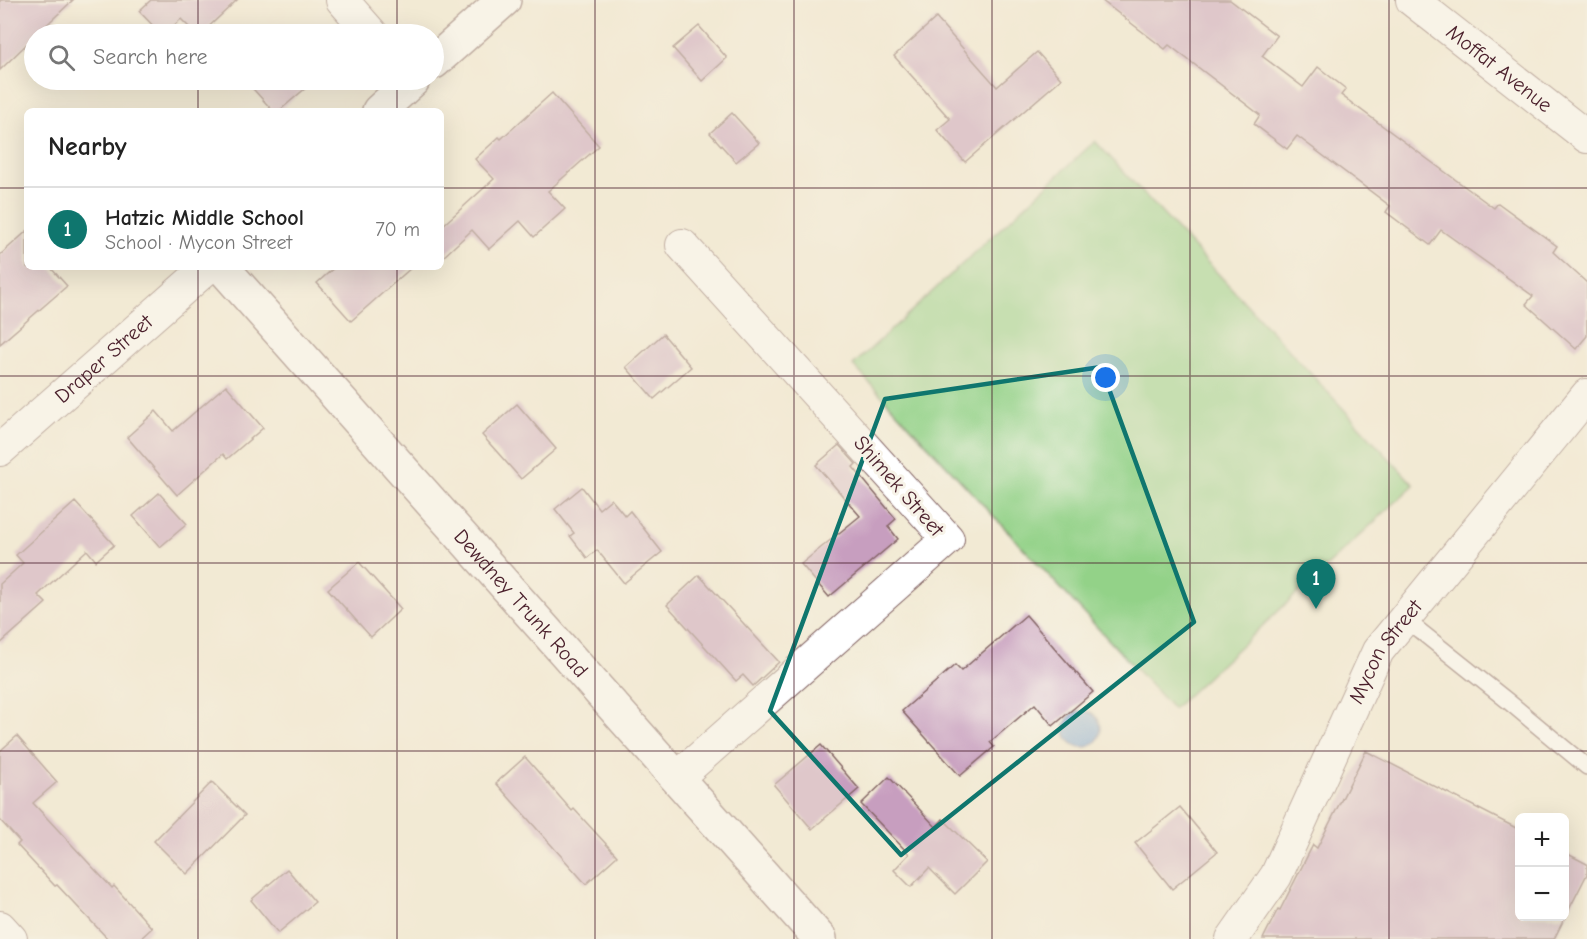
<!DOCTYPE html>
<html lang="en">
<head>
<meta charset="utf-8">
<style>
	:root { --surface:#fff; --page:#f6f6f6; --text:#222; --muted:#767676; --line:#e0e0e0; --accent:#0f766e }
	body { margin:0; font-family:"Comic Neue",sans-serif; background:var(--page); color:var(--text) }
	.controls { position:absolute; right:18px; bottom:18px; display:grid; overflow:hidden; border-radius:9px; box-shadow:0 6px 24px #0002 }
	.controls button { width:54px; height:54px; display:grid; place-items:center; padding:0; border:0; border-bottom:2px solid var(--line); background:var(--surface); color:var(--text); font:30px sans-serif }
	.you { position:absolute; left:1106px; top:378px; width:21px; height:21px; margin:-15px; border:4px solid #fff; border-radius:50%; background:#1a73e8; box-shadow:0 0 0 9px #1a73e833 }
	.badge { display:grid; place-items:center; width:39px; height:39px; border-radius:50%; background:var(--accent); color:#fff; font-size:20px; font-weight:700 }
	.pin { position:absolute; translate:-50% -50px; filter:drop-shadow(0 2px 3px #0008) }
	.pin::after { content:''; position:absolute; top:32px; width:21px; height:18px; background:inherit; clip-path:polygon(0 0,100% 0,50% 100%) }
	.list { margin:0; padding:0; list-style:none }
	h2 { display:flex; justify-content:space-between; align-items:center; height:78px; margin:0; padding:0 24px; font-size:26px }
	h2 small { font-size:20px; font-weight:400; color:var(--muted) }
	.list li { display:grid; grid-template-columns:39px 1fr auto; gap:18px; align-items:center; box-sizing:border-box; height:84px; padding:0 24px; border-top:2px solid var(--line) }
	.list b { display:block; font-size:22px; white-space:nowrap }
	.list p { margin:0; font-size:20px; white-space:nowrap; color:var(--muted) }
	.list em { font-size:20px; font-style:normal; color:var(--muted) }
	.icon { flex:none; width:33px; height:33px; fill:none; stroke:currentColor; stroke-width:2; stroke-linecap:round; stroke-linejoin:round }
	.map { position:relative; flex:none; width:1587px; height:939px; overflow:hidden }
	.search { position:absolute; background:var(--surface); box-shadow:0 6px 24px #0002; left:24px; top:24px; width:420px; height:66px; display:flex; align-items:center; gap:15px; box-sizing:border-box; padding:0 21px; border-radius:33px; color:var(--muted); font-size:22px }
	.panel { position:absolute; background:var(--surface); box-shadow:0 6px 24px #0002; left:24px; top:108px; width:420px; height:162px; border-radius:9px }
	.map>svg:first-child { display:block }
	.green { fill:#93d288; stroke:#6e785a; stroke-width:1.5 }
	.water { fill:#6c9dd6; stroke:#5b5e80; stroke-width:1.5 }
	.building { fill:#c79ebf }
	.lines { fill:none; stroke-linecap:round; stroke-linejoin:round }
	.lane-casing { stroke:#856666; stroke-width:18 }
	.street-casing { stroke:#856666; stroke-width:34 }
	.secondary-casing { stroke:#856666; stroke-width:36 }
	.lane { stroke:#fff; stroke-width:15 }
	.street { stroke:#fff; stroke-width:32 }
	.secondary { stroke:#fff; stroke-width:33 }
	.marked { fill:none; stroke:#0f766e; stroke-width:4.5; stroke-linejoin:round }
	.grid { fill:none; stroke:#4a1f2b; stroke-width:1.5; stroke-opacity:0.55 }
	.labels { text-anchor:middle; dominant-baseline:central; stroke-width:6; stroke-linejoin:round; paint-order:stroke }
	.street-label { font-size:21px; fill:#4a1f2b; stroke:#f7f3e8 }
</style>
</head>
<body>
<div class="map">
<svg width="1587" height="939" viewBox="0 0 1587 939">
	<rect width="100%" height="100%" fill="#f7f3e8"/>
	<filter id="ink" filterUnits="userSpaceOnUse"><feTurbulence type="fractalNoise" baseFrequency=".0167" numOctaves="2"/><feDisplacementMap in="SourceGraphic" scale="12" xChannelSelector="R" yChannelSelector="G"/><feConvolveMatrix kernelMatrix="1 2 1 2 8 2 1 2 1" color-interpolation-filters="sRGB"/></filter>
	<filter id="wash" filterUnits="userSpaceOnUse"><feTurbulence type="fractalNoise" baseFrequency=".008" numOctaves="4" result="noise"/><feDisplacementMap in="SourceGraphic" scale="24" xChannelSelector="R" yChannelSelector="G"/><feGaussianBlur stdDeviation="1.35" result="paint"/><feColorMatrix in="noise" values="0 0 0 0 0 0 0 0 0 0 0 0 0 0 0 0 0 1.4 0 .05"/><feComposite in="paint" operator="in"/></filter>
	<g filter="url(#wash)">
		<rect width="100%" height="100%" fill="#f2ead4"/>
		<!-- green -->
		<polygon class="green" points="1095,141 1414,485 1173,709 853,365"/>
		<!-- water -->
		<circle class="water" cx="1083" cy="729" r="18"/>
		<g id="blocks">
			<!-- building -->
			<g class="building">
				<polygon points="0,0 73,0 37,34 34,34 34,37 0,70"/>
				<polygon points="151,0 237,0 201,34 196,34 181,19 165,34 161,34 139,11"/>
				<polygon points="1101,0 1230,0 1277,36 1262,56 1303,87 1318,67 1346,89 1341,95 1426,158 1494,208 1498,203 1557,246 1553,252 1587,283 1587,336 1576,349 1526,304 1533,296 1441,230 1430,245 1386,212 1390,206 1297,136 1287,149 1254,124 1260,115 1169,45 1165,49"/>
				<polygon points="936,18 997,87 1037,52 1061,79 965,162 937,130 950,119 894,56"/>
				<polygon points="699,26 727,58 702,81 673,48"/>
				<polygon points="245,80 315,80 279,111 273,111"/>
				<polygon points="552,93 599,146 548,191 565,209 534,237 520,221 489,249 472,230 441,259 441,227 494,179 475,159 499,137 501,139"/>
				<polygon points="732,113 759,143 736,162 710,133"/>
				<polygon points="27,231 27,267 50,267 67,286 0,344 0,255"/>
				<polygon points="335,267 412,267 351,321 317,283"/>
				<polygon points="663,334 691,367 654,399 626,367"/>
				<polygon points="226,385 263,428 227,459 223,454 177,495 127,437 156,411 173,431"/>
				<polygon points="517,404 556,449 521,479 482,435"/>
				<polygon points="839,445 856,464 853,467 896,519 888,526 898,539 829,597 801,564 860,516 816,465"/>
				<polygon points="582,487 599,509 611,499 625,516 630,511 662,552 624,583 597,550 587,558 570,536 574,533 555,509"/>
				<polygon points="159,493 187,524 160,547 133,516"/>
				<polygon points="75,502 114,545 96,561 87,550 38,595 46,603 0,644 0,584 23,563 16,555"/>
				<polygon points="359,562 401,609 371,637 328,589"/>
				<polygon points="699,575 779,662 753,686 743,675 736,681 667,605"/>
				<polygon points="1026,615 1093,692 1053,726 1035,704 990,742 994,747 960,776 902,711 955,665 961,671"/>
				<polygon points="17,736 57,782 33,803 112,888 114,886 152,928 140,939 108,939 57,885 55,886 17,845 20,842 0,820 0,751"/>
				<polygon points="821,745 859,789 812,829 774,785"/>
				<polygon points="1366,751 1520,830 1520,916 1564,916 1564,852 1587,864 1587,874 1554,939 1263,939 1278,909 1280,910 1313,845 1317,848"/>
				<polygon points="525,757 572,811 574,809 617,856 586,884 496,783"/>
				<polygon points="889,777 936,827 943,819 987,862 955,894 929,868 911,887 894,870 909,854 861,804"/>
				<polygon points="212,782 245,815 187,874 154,841"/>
				<polygon points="1180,807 1217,852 1172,889 1135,843"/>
				<polygon points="287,869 315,902 278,933 251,900"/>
			</g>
		</g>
	</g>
	<g filter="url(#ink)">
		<use href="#blocks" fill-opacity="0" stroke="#856666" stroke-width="1.5"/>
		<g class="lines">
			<defs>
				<polyline id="lane" points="1405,619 1509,702 1587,767"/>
				<g id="street">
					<polyline points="342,0 372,34"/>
					<path id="s1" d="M1412,0L1587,137"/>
					<path id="s2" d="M0,450L208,267"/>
					<polyline points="677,778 948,539 682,245"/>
					<polyline points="0,927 11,939"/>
					<path id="s3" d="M1232,939L1276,876L1378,651L1587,395"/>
				</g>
				<g id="secondary">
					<polyline points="434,62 504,0"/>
					<polyline points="379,111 413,80"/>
					<path id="s4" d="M222,267L820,939"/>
				</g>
			</defs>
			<!-- lane casing -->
			<use href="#lane" class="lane-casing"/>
			<!-- street casing -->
			<use href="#street" class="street-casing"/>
			<!-- secondary casing -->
			<use href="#secondary" class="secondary-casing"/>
			<!-- lane -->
			<use href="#lane" class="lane"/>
			<!-- street -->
			<use href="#street" class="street"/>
			<!-- secondary -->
			<use href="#secondary" class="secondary"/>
		</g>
	</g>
	<!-- marked area -->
	<path d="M0 0H1587V939H0ZM1101,367L1194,622L901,855L770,711L885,399Z" fill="#f2ead4" fill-opacity=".55" fill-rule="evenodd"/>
	<path class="marked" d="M1101,367L1194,622L901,855L770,711L885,399Z"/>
	<!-- grid -->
	<path class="grid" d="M198,0V34M397,0V34M595,0V939M794,0V939M992,0V939M1190,0V939M1389,0V939M198,80V111M397,80V111M0,188H27M441,188H1587M198,267V939M397,267V939M0,376H1587M0,563H1587M0,751H1587"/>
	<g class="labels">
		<!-- street labels -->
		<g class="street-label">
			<text stroke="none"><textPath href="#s1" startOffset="111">Moffat Avenue</textPath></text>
			<text stroke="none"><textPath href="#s2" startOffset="138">Draper Street</textPath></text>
			<text transform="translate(899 486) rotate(49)">Shimek Street</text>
			<text stroke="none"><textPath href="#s4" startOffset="450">Dewdney Trunk Road</textPath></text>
			<text stroke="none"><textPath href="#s3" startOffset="327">Mycon Street</textPath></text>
		</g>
	</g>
</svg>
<div class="controls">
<button>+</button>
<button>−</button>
</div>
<div class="you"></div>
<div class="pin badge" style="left:1316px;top:609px">1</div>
<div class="search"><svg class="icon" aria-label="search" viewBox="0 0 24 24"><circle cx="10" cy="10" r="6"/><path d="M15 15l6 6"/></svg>Search here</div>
<section class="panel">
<h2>Nearby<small></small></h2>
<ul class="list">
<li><span class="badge">1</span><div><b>Hatzic Middle School</b><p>School · Mycon Street</p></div><em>70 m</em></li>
</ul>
</section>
</div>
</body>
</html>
